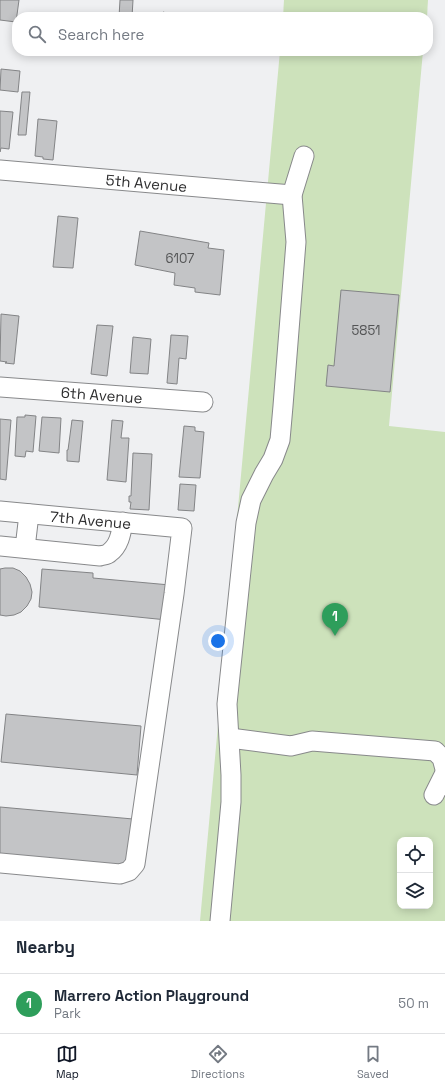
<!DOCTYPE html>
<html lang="en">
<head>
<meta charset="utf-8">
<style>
	:root { --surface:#fff; --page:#f2f2f3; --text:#1f2937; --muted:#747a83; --line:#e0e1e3; --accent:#111827 }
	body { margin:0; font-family:"Space Grotesk",sans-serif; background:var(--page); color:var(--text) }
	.controls { position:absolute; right:12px; bottom:12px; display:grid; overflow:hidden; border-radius:8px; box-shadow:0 2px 10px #0003 }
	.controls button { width:36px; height:36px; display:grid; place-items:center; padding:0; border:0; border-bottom:1px solid var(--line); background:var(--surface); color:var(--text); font:20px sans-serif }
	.you { position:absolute; left:218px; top:641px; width:14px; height:14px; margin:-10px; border:3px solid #fff; border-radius:50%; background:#1a73e8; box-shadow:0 0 0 6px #1a73e833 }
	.badge { display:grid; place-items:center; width:26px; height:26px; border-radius:50%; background:var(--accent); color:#fff; font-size:13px; font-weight:700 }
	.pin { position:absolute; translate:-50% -33px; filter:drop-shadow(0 1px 2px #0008) }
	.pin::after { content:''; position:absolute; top:21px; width:14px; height:12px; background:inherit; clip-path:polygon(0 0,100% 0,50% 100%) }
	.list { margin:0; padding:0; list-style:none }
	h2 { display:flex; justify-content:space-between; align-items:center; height:52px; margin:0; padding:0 16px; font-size:17px }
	h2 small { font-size:13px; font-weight:400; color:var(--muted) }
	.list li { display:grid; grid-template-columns:26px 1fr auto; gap:12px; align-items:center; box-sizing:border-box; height:60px; padding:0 16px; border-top:1px solid var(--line) }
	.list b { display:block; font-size:15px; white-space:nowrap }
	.list p { margin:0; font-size:13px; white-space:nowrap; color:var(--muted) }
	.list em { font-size:13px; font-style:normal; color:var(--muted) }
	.icon { flex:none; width:22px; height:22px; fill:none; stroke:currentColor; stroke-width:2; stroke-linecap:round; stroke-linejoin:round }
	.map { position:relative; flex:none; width:445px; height:921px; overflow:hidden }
	.search { position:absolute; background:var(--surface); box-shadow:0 2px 10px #0003; left:12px; right:12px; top:12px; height:44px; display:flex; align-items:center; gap:10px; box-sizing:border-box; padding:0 14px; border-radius:16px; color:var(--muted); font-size:15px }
	.sheet { height:112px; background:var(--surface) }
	nav { display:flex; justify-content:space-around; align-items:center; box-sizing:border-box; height:56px; border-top:1px solid var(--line); background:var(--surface); font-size:11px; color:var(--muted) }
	nav a { display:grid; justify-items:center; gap:2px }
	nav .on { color:var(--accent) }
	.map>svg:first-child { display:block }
	.green { fill:#cde2bb; fill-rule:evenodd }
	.building { fill:#c3c4c6; stroke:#838486 }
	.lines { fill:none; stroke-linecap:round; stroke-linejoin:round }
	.minor-casing { stroke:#88898b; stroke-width:21 }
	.minor { stroke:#fff; stroke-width:19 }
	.labels { text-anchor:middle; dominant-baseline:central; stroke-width:3; stroke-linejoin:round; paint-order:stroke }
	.number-label { font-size:13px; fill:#535455 }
	.street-label { font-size:15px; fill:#2e2e2f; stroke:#fcfdff }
</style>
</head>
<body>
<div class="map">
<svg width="445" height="921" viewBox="0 0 445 921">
	<rect width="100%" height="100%" fill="#eff0f2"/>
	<!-- green -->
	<g class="green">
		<polygon points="284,0 428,0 427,17 283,17"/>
		<path d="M280,51H423L389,426L445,432V921H200ZM400,840H430V906H400Z"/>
	</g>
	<!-- building -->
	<g class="building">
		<polygon points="0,0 19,0 16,22 0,20"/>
		<polygon points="120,0 133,0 132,17 119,17"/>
		<polygon points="163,12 180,17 161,17"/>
		<polygon points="1,69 20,71 18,92 0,90"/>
		<polygon points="22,92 30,92 26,135 18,135"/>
		<polygon points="0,111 13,112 9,149 1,148 0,152"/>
		<polygon points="38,119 57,121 53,160 43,159 43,157 35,156"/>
		<polygon points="58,216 78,218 73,268 53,267"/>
		<polygon points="140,231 209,243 208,248 224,250 220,295 195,292 195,288 174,285 175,273 135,265"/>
		<polygon points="341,290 399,295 390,392 326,386 328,365 334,366"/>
		<polygon points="1,314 19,316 14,364 5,363 7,362 0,361"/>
		<polygon points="97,325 113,326 107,376 91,374"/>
		<polygon points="171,335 188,336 186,359 179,358 177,384 167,383"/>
		<polygon points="133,337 151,339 148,374 130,373"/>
		<polygon points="25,415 36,416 33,452 26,451 25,457 15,456 17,417 25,417"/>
		<polygon points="42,417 61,418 59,453 39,451"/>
		<polygon points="0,419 11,420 6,480 0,479"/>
		<polygon points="72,420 83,421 79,462 67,461 67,450 68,450"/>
		<polygon points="112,420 123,421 121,438 129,438 126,482 107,480"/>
		<polygon points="184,426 195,427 195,431 204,432 200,478 179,477"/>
		<polygon points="133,453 152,454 149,510 130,509 131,502 129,502 129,496 131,496"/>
		<polygon points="180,484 196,485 194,511 178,510"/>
		<polygon points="5,568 13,568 20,571 26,577 30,584 32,592 31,599 27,606 21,612 14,615 6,616 0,615 0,569"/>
		<polygon points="42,569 93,573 93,578 170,585 167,620 39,607"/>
		<polygon points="6,714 141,726 137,775 1,762"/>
		<polygon points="0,807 133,819 129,866 0,855"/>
	</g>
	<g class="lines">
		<defs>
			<g id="minor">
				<path id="s1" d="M0,170L292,195"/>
				<path id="s2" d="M0,387L203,402"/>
				<path id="s3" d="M0,511L182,528L174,594L135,864L129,871L120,874L0,863"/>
				<path d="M0,546L100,556C103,555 107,555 109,553C119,546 121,534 123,522"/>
				<polyline points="25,548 29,514"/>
				<polyline points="230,738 291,746 312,741 435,751 442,758 445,769"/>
				<polyline points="434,795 445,773"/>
				<polyline points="220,921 231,802 231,775 227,704 246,523 251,500 264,474 273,459 280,440 283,406 296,242 292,195 304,156"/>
			</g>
		</defs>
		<!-- minor casing -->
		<use href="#minor" class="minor-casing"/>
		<!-- minor -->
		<use href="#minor" class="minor"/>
	</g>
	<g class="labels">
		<!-- number labels -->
		<g class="number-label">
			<text x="180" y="258">6107</text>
			<text x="366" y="330">5851</text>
		</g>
		<!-- street labels -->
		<g class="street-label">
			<text stroke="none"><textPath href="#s1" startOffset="147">5th Avenue</textPath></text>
			<text stroke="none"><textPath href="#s2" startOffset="102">6th Avenue</textPath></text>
			<text stroke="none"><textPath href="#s3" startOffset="91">7th Avenue</textPath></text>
		</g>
	</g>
</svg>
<div class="controls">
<button><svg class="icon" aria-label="locate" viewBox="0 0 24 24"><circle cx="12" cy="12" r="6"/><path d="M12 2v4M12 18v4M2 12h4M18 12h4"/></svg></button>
<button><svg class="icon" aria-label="layers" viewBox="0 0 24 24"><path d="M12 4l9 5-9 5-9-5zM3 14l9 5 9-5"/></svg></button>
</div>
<div class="you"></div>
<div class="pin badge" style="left:335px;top:636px;background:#2e9e5b">1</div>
<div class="search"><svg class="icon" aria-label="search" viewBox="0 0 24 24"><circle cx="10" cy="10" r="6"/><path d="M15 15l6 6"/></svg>Search here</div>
</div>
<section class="sheet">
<h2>Nearby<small></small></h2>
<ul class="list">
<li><span class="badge" style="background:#2e9e5b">1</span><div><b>Marrero Action Playground</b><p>Park</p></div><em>50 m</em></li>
</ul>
</section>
<nav>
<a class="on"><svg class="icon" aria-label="map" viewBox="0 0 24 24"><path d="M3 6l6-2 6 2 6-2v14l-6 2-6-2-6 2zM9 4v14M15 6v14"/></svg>Map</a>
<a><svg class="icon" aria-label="directions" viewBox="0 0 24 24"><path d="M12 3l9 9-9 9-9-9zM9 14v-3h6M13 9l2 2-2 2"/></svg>Directions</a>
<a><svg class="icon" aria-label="saved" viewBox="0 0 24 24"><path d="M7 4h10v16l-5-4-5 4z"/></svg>Saved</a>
</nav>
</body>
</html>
